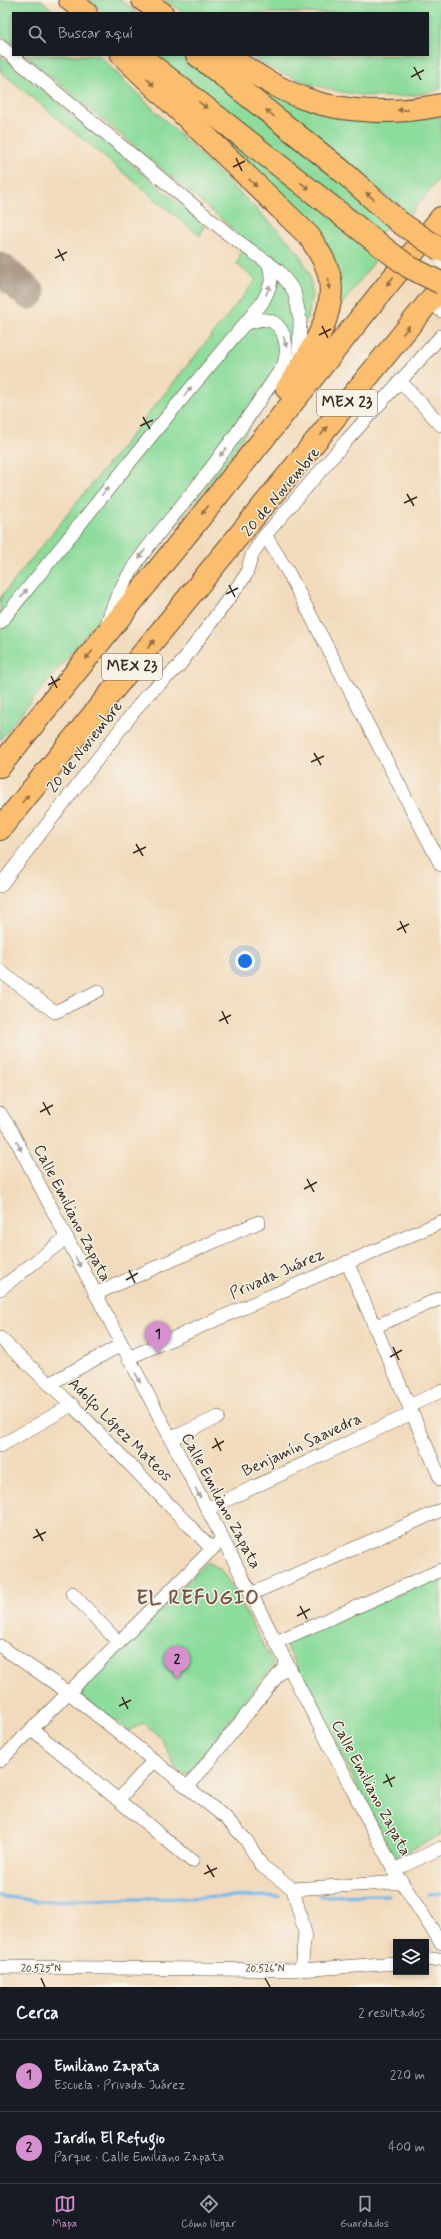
<!DOCTYPE html>
<html lang="es">
<head>
<meta charset="utf-8">
<style>
	:root { --surface:#171b24; --page:#242831; --text:#f1f3f6; --muted:#9ea1a6; --line:#363941; --accent:#d690ce }
	body { margin:0; font-family:Mynerve,sans-serif; background:var(--page); color:var(--text) }
	.controls { position:absolute; right:12px; bottom:12px; display:grid; overflow:hidden; border-radius:0px; box-shadow:0 2px 6px #0003 }
	.controls button { width:36px; height:36px; display:grid; place-items:center; padding:0; border:0; border-bottom:1px solid var(--line); background:var(--surface); color:var(--text); font:20px sans-serif }
	.you { position:absolute; left:245px; top:961px; width:14px; height:14px; margin:-10px; border:3px solid #fff; border-radius:50%; background:#1a73e8; box-shadow:0 0 0 6px #1a73e833 }
	.badge { display:grid; place-items:center; width:26px; height:26px; border-radius:50%; background:var(--accent); color:#111; font-size:13px; font-weight:700 }
	.pin { position:absolute; translate:-50% -33px; filter:drop-shadow(0 1px 2px #0008) }
	.pin::after { content:''; position:absolute; top:21px; width:14px; height:12px; background:inherit; clip-path:polygon(0 0,100% 0,50% 100%) }
	.list { margin:0; padding:0; list-style:none }
	h2 { display:flex; justify-content:space-between; align-items:center; height:52px; margin:0; padding:0 16px; font-size:17px }
	h2 small { font-size:13px; font-weight:400; color:var(--muted) }
	.list li { display:grid; grid-template-columns:26px 1fr auto; gap:12px; align-items:center; box-sizing:border-box; height:72px; padding:0 16px; border-top:1px solid var(--line) }
	.list b { display:block; font-size:15px; white-space:nowrap }
	.list p { margin:0; font-size:13px; white-space:nowrap; color:var(--muted) }
	.list em { font-size:13px; font-style:normal; color:var(--muted) }
	.icon { flex:none; width:22px; height:22px; fill:none; stroke:currentColor; stroke-width:2; stroke-linecap:round; stroke-linejoin:round }
	.map { position:relative; flex:none; width:441px; height:1987px; overflow:hidden }
	.search { position:absolute; background:var(--surface); box-shadow:0 2px 6px #0003; left:12px; right:12px; top:12px; height:44px; display:flex; align-items:center; gap:10px; box-sizing:border-box; padding:0 14px; border-radius:0px; color:var(--muted); font-size:15px }
	.sheet { height:196px; background:var(--surface) }
	nav { display:flex; justify-content:space-around; align-items:center; box-sizing:border-box; height:56px; border-top:1px solid var(--line); background:var(--surface); font-size:11px; color:var(--muted) }
	nav a { display:grid; justify-items:center; gap:2px }
	nav .on { color:var(--accent) }
	.map>svg:first-child { display:block }
	.green { fill:#8cdc9c; stroke:#64835d }
	.lines { fill:none; stroke-linecap:round; stroke-linejoin:round }
	.stream { stroke:#73baea; stroke-width:3.5 }
	.taxiway { stroke:#96826d; stroke-width:33 }
	.street-casing { stroke:#564536; stroke-width:14 }
	.highway-casing { stroke:#564536; stroke-width:24 }
	.street { stroke:#fff; stroke-width:13 }
	.highway { stroke:#fabe6e; stroke-width:22 }
	.highway-bridge-casing { stroke:#564536; stroke-width:24; stroke-linecap:butt }
	.highway-bridge { stroke:#fabe6e; stroke-width:22 }
	.oneway { fill:#916d42 }
	.oneway2 { fill:#a79f9a }
	.ticks { fill:none; stroke:#3b2a1e; stroke-width:1.5 }
	.labels { text-anchor:middle; dominant-baseline:central; stroke-width:3; stroke-linejoin:round; paint-order:stroke }
	.shield { fill:#f7f3e8; stroke:#73665b; stroke-width:1 }
	.shield-label { font-size:15px; font-weight:bold; fill:#3b2a1e }
	.street-label { font-size:16px; fill:#3b2a1e; stroke:#f7f3e8 }
	.district-label { font-size:20px; font-weight:bold; letter-spacing:1px; fill:#765748; stroke:#f7f3e8 }
	.ticks-label { font-size:10px; text-anchor:middle; fill:#3b2a1e; stroke:#f7f3e8; stroke-width:3; stroke-linejoin:round; paint-order:stroke }
</style>
</head>
<body>
<div class="map">
<svg width="441" height="1987" viewBox="0 0 441 1987">
	<rect width="100%" height="100%" fill="#f7f3e8"/>
	<filter id="ink" filterUnits="userSpaceOnUse"><feTurbulence type="fractalNoise" baseFrequency=".025" numOctaves="2"/><feDisplacementMap in="SourceGraphic" scale="8" xChannelSelector="R" yChannelSelector="G"/><feConvolveMatrix kernelMatrix="1 2 1 2 8 2 1 2 1" color-interpolation-filters="sRGB"/></filter>
	<filter id="wash" filterUnits="userSpaceOnUse"><feTurbulence type="fractalNoise" baseFrequency=".012" numOctaves="4" result="noise"/><feDisplacementMap in="SourceGraphic" scale="16" xChannelSelector="R" yChannelSelector="G"/><feGaussianBlur stdDeviation="0.9" result="paint"/><feColorMatrix in="noise" values="0 0 0 0 0 0 0 0 0 0 0 0 0 0 0 0 0 1.4 0 .05"/><feComposite in="paint" operator="in"/></filter>
	<g filter="url(#wash)">
		<rect width="100%" height="100%" fill="#f2dbbc"/>
		<!-- green -->
		<g class="green">
			<polygon points="0,0 42,0 55,13 13,13 13,45 0,34"/>
			<polygon points="88,0 121,0 137,13 105,13"/>
			<path d="M165,0H441V89C381,109 300,88 248,55H428V13H184Z"/>
			<polygon points="0,55 201,222 204,226 200,236 0,71"/>
			<path d="M25,55H98L289,241L300,255L309,273L312,293L309,313L274,392L218,473L0,740V598L256,280L237,264C243,250 241,239 231,227Z"/>
			<polygon points="134,55 380,254 334,315 335,273"/>
			<polygon points="157,55 189,55 392,220 381,234"/>
			<polygon points="215,57 299,105 422,119 441,116 441,175 410,215"/>
			<polygon points="207,1562 220,1569 231,1585 274,1665 187,1775 177,1770 161,1738 144,1723 129,1731 78,1693"/>
			<polygon points="441,1576 441,1835 394,1858 285,1643"/>
		</g>
		<g class="lines">
			<!-- stream -->
			<g class="stream">
				<polyline points="428,1894 441,1893"/>
				<polyline points="0,1896 39,1901 279,1896"/>
				<polyline points="320,1896 389,1895"/>
			</g>
			<!-- taxiway -->
			<polyline class="taxiway" points="0,269 29,293"/>
		</g>
	</g>
	<g filter="url(#ink)">
		<g class="lines">
			<defs>
				<g id="street">
					<polyline points="0,46 228,234 279,271 294,291 300,319 299,365"/>
					<polyline points="430,300 441,311"/>
					<polyline points="401,382 441,425"/>
					<polyline points="265,535 288,572 441,865"/>
					<path d="M0,623L151,436L262,303C271,286 274,280 268,262"/>
					<path d="M106,628C120,571 160,534 195,489C226,449 255,408 283,366C289,353 287,330 273,322C265,317 254,321 245,324"/>
					<polyline points="0,886 145,697 179,666 246,575 252,555 262,539 347,440 441,336"/>
					<polyline points="0,971 55,1012 98,991"/>
					<polyline points="0,1113 11,1130 394,1870 441,1943"/>
					<polyline points="347,1262 441,1480"/>
					<polyline points="0,1289 66,1238"/>
					<polyline points="95,1294 259,1222"/>
					<polyline points="374,1327 441,1298"/>
					<polyline points="0,1338 72,1405 212,1549"/>
					<polyline points="128,1358 441,1222"/>
					<polyline points="49,1384 121,1345"/>
					<polyline points="409,1406 441,1391"/>
					<polyline points="170,1439 218,1417"/>
					<polyline points="0,1446 72,1405"/>
					<polyline points="207,1509 412,1413"/>
					<polyline points="72,1593 119,1643"/>
					<polyline points="251,1594 441,1510"/>
					<polyline points="276,1642 441,1570"/>
					<polyline points="0,1646 69,1693 226,1818 246,1840 262,1866 293,1889 305,1933 301,1970"/>
					<polyline points="32,1729 192,1861"/>
					<polyline points="0,1761 222,1539"/>
					<polyline points="188,1787 287,1664"/>
					<polyline points="119,1799 154,1760"/>
					<polyline points="394,1870 441,1848"/>
					<polyline points="293,1889 402,1882"/>
					<polyline points="426,1960 441,1959"/>
					<polyline points="0,1967 301,1970 396,1963"/>
				</g>
				<g id="highway">
					<polyline points="70,0 86,13"/>
					<polyline points="143,0 162,13"/>
					<path d="M122,55L309,236C316,247 324,258 328,271C341,311 307,358 287,389"/>
					<polyline points="197,55 341,170 399,222"/>
					<path d="M226,55C250,71 276,88 303,98C345,114 398,114 441,105"/>
					<polyline points="140,56 380,245"/>
					<polyline points="0,766 441,218"/>
					<polyline points="0,829 441,287"/>
				</g>
			</defs>
			<!-- street casing -->
			<use href="#street" class="street-casing"/>
			<!-- highway casing -->
			<use href="#highway" class="highway-casing"/>
			<!-- street -->
			<use href="#street" class="street"/>
			<!-- highway -->
			<use href="#highway" class="highway"/>
			<defs>
				<g id="highway-bridge">
					<polyline points="399,222 441,250"/>
					<polyline points="380,245 409,267 441,283"/>
				</g>
			</defs>
			<!-- highway-bridge casing -->
			<use href="#highway-bridge" class="highway-bridge-casing"/>
			<!-- highway-bridge -->
			<use href="#highway-bridge" class="highway-bridge"/>
		</g>
		<!-- one-way arrows -->
		<defs><path id="oneway-solid" d="M-6-.8H1V-3.2L6.5 0L1 3.2V.8H-6Z"/></defs>
		<g class="oneway">
			<use href="#oneway-solid" transform="translate(150 82) rotate(44)"/>
			<use href="#oneway-solid" transform="translate(203 105) rotate(38)"/>
			<use href="#oneway-solid" transform="translate(403 110) rotate(179)"/>
			<use href="#oneway-solid" transform="translate(270 113) rotate(-141)"/>
			<use href="#oneway-solid" transform="translate(253 183) rotate(44)"/>
			<use href="#oneway-solid" transform="translate(305 186) rotate(38)"/>
			<use href="#oneway-solid" transform="translate(370 196) rotate(-138)"/>
			<use href="#oneway-solid" transform="translate(390 281) rotate(129)"/>
			<use href="#oneway-solid" transform="translate(329 284) rotate(85)"/>
			<use href="#oneway-solid" transform="translate(406 330) rotate(-51)"/>
			<use href="#oneway-solid" transform="translate(324 431) rotate(-51)"/>
			<use href="#oneway-solid" transform="translate(205 510) rotate(129)"/>
			<use href="#oneway-solid" transform="translate(151 644) rotate(-51)"/>
			<use href="#oneway-solid" transform="translate(89 655) rotate(129)"/>
			<use href="#oneway-solid" transform="translate(25 799) rotate(-51)"/>
		</g>
		<g class="oneway2">
			<use href="#oneway-solid" transform="translate(268 290) rotate(-69)"/>
			<use href="#oneway-solid" transform="translate(285 342) rotate(74)"/>
			<use href="#oneway-solid" transform="translate(188 391) rotate(-50)"/>
			<use href="#oneway-solid" transform="translate(223 452) rotate(128)"/>
			<use href="#oneway-solid" transform="translate(105 491) rotate(-51)"/>
			<use href="#oneway-solid" transform="translate(142 554) rotate(125)"/>
			<use href="#oneway-solid" transform="translate(24 593) rotate(-52)"/>
			<use href="#oneway-solid" transform="translate(19 1146) rotate(63)"/>
			<use href="#oneway-solid" transform="translate(78 1262) rotate(62)"/>
			<use href="#oneway-solid" transform="translate(138 1378) rotate(62)"/>
			<use href="#oneway-solid" transform="translate(198 1493) rotate(62)"/>
		</g>
	</g>
	<!-- ticks -->
	<path class="ticks" d="M414,67L421,80M411,77L424,70M236,158L242,171M233,167L245,161M58,249L64,261M55,258L67,252M322,326L328,338M319,335L331,329M143,417L150,429M140,426L153,420M407,494L414,506M404,503L417,497M229,585L235,597M226,594L238,588M51,676L57,688M48,685L60,679M314,753L321,765M311,762L324,756M136,844L143,856M133,853L146,847M400,921L406,933M397,930L409,924M222,1011L228,1024M219,1021L231,1015M43,1102L50,1115M40,1112L53,1105M307,1179L314,1192M304,1189L317,1182M129,1270L135,1283M126,1280L138,1273M393,1347L399,1360M390,1357L402,1350M215,1438L221,1451M212,1448L224,1441M36,1529L43,1541M33,1538L46,1532M300,1606L307,1619M297,1616L310,1609M122,1697L128,1709M119,1706L131,1700M386,1774L392,1787M383,1783L395,1777M207,1865L214,1877M204,1874L217,1868M41,1978L45,1987M265,1978L270,1987"/>
	<g class="labels">
		<!-- shield labels -->
		<g class="shield">
			<rect x="317" y="390" width="60" height="26" rx="3"/>
			<rect x="102" y="654" width="60" height="26" rx="3"/>
		</g>
		<g class="shield-label">
			<text x="347" y="403">MEX 23</text>
			<text x="132" y="667">MEX 23</text>
		</g>
		<!-- street labels -->
		<g class="street-label">
			<text transform="translate(281 492) rotate(-50)">20 de Noviembre</text>
			<text transform="translate(85 747) rotate(-52)">20 de Noviembre</text>
			<text transform="translate(72 1213) rotate(63)">Calle Emiliano Zapata</text>
			<text transform="translate(277 1274) rotate(-24)">Privada Juárez</text>
			<text transform="translate(120 1430) rotate(45)">Adolfo López Mateos</text>
			<text transform="translate(302 1445) rotate(-25)">Benjamín Saavedra</text>
			<text transform="translate(221 1501) rotate(62)">Calle Emiliano Zapata</text>
			<text transform="translate(371 1788) rotate(62)">Calle Emiliano Zapata</text>
		</g>
		<!-- district labels -->
		<g class="district-label">
			<text x="198" y="1598">EL REFUGIO</text>
		</g>
	</g>
	<g class="ticks-label">
		<text x="41" y="1972">20.525°N</text>
		<text x="265" y="1972">20.526°N</text>
	</g>
</svg>
<div class="controls">
<button><svg class="icon" aria-label="layers" viewBox="0 0 24 24"><path d="M12 4l9 5-9 5-9-5zM3 14l9 5 9-5"/></svg></button>
</div>
<div class="you"></div>
<div class="pin badge" style="left:158px;top:1354px">1</div>
<div class="pin badge" style="left:177px;top:1679px">2</div>
<div class="search"><svg class="icon" aria-label="search" viewBox="0 0 24 24"><circle cx="10" cy="10" r="6"/><path d="M15 15l6 6"/></svg>Buscar aquí</div>
</div>
<section class="sheet">
<h2>Cerca<small>2 resultados</small></h2>
<ul class="list">
<li><span class="badge">1</span><div><b>Emiliano Zapata</b><p>Escuela · Privada Juárez</p></div><em>220 m</em></li>
<li><span class="badge">2</span><div><b>Jardín El Refugio</b><p>Parque · Calle Emiliano Zapata</p></div><em>400 m</em></li>
</ul>
</section>
<nav>
<a class="on"><svg class="icon" aria-label="map" viewBox="0 0 24 24"><path d="M3 6l6-2 6 2 6-2v14l-6 2-6-2-6 2zM9 4v14M15 6v14"/></svg>Mapa</a>
<a><svg class="icon" aria-label="directions" viewBox="0 0 24 24"><path d="M12 3l9 9-9 9-9-9zM9 14v-3h6M13 9l2 2-2 2"/></svg>Cómo llegar</a>
<a><svg class="icon" aria-label="saved" viewBox="0 0 24 24"><path d="M7 4h10v16l-5-4-5 4z"/></svg>Guardados</a>
</nav>
</body>
</html>
